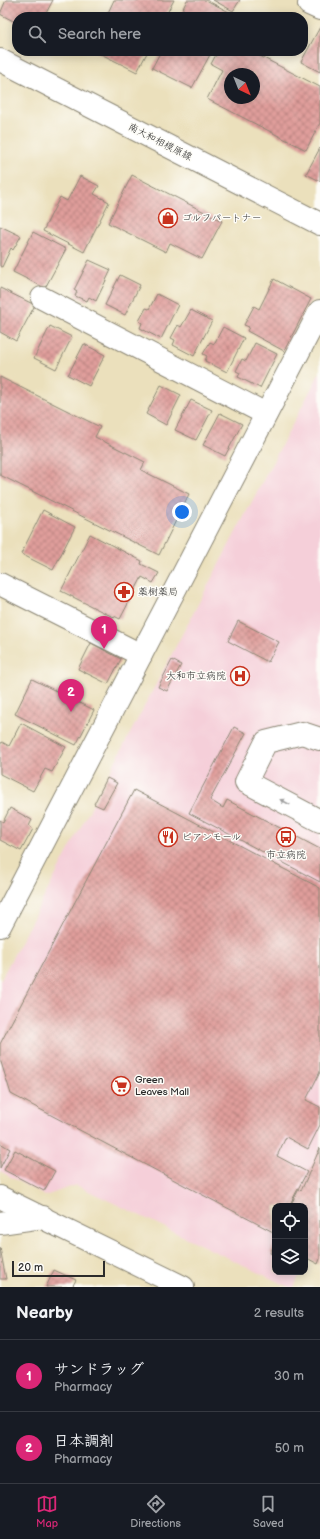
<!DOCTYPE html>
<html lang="en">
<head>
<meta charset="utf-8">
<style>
	:root { --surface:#171b24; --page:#242831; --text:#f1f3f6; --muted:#9ea1a6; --line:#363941; --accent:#db2777 }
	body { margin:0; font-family:"Balsamiq Sans","Klee One",sans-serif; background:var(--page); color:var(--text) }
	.controls { position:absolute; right:12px; bottom:12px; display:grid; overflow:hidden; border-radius:8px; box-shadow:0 2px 10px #0003 }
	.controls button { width:36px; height:36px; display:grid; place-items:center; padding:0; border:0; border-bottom:1px solid var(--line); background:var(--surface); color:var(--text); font:20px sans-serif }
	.compass { position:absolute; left:224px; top:68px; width:36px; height:36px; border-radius:50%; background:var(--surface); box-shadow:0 2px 10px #0003; rotate:137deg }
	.scale { position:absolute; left:12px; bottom:10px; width:93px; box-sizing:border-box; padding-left:4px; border:2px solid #2b2b2b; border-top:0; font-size:11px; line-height:14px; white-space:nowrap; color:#2b2b2b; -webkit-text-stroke:3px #fdfcf7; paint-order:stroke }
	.you { position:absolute; left:182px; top:512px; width:14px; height:14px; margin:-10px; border:3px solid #fff; border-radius:50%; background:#1a73e8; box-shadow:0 0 0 6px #1a73e833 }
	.badge { display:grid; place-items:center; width:26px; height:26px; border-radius:50%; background:var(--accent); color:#fff; font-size:13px; font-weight:700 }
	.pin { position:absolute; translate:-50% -33px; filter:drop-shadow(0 1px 2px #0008) }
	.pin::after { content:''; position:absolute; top:21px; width:14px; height:12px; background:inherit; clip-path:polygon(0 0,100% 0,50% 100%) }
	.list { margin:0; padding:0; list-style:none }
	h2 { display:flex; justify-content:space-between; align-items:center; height:52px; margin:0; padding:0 16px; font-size:17px }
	h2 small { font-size:13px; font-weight:400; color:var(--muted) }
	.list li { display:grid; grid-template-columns:26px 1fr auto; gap:12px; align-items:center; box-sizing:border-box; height:72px; padding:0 16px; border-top:1px solid var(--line) }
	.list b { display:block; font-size:15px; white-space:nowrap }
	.list p { margin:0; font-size:13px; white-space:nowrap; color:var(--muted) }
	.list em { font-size:13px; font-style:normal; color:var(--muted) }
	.icon { flex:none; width:22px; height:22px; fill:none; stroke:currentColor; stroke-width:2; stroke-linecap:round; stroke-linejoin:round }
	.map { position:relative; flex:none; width:320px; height:1287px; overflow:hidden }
	.search { position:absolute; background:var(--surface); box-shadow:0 2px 10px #0003; left:12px; right:12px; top:12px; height:44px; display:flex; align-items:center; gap:10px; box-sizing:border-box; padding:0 14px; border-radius:16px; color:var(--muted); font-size:15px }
	.sheet { height:196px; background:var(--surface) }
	nav { display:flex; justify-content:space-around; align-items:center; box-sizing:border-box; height:56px; border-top:1px solid var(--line); background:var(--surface); font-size:11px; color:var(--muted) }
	nav a { display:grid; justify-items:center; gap:2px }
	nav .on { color:var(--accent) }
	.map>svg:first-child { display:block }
	.built { fill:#f5cfd9 }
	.building { fill:url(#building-cross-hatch); fill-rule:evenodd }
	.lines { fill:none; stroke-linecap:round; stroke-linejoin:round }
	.minor-casing { stroke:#8b8674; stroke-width:24 }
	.minor { stroke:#fff; stroke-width:22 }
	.oneway { fill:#a0a0a0 }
	.labels { text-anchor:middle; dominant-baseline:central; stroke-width:3; stroke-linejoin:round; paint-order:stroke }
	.street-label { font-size:10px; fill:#2b2b2b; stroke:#fdfcf7 }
	.poi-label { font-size:10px; fill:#2b2b2b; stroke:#fdfcf7; text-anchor:start }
</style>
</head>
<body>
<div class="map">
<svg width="320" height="1287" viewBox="0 0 320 1287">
	<defs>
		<pattern id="building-cross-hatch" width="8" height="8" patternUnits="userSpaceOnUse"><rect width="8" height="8" fill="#e09e9b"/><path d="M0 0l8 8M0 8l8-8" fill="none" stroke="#b6817f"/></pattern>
	</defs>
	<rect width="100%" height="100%" fill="#fdfcf7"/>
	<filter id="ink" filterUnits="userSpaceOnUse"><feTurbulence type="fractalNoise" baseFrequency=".025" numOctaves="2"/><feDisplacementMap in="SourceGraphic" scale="8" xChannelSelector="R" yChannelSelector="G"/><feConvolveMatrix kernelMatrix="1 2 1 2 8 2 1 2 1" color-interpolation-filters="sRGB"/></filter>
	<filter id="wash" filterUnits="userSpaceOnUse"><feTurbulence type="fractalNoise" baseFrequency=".012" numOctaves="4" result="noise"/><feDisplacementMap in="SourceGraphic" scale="16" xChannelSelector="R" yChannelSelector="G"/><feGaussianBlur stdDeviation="0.9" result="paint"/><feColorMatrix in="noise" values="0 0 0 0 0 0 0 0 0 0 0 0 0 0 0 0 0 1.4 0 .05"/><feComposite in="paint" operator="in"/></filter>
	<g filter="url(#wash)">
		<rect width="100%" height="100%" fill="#ebe0bc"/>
		<!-- built -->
		<polygon class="built" points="320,372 320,1235 305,1265 305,1206 275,1206 275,1272 301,1272 294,1287 289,1287 76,1185 45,1196 0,1171 0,981"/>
		<g id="blocks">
			<!-- building -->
			<g class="building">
				<polygon points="6,0 53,0 44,17 17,17 17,23 0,14"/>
				<polygon points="114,0 174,0 165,17 106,17"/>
				<polygon points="187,0 206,0 231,13 229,17 179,17"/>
				<polygon points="213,0 240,0 233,11"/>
				<polygon points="320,27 320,72 301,62"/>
				<polygon points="95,51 148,51 137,72"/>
				<polygon points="161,51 212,51 192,88 152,68"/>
				<path d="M218,51H250L320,87V123L306,150L207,99L222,70L211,64ZM230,74H254V98H230Z"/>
				<polygon points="320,148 320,181 306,174"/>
				<polygon points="132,175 222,221 202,259 170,243 166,252 108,223"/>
				<polygon points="80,176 99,186 94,194 109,202 84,252 43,231 60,197 67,201"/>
				<polygon points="0,226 21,236 13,250 11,248 2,267 0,266"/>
				<polygon points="33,232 66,249 45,288 13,272"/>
				<polygon points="89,260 111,270 96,301 89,297 87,301 75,296 77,292 74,290"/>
				<polygon points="120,275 140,285 125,315 105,305"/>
				<polygon points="274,279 311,299 284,351 247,331 249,327 244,325 254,306 259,309"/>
				<polygon points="0,288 35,305 16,341 0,332"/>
				<polygon points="157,294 178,305 161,339 140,328 142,323 139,321 146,308 149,309"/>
				<polygon points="191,310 212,321 194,356 173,345 175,340 171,338 178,325 181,327"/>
				<polygon points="50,326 72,337 56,369 34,358"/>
				<polygon points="223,327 244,338 227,372 205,361 207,356 203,354 210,342 214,344"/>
				<polygon points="255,343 277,354 260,388 238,377 240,373 236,371 242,359 246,361"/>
				<polygon points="84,344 105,355 89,386 68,375"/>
				<polygon points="0,377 100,427 95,437 145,462 141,470 189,494 159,555 0,475"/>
				<polygon points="161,385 181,395 166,425 146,414"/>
				<polygon points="191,400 212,410 196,440 175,430"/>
				<polygon points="220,413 242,424 225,456 203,445"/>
				<polygon points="43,510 75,527 53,570 21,554"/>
				<polygon points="90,534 142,561 141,564 159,573 153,583 142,577 120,619 114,616 113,617 61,591"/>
				<polygon points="238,621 279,642 268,662 228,641"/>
				<polygon points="91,643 121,659 108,684 78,669"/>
				<polygon points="172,660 181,665 167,691 158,687"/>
				<polygon points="32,679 94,710 76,745 15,714"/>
				<polygon points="21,723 66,747 52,772 45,769 33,791 0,774 0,745 2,742 9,746"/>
				<polygon points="234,727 246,733 210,800 223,808 227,800 320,849 320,882 189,813"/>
				<polygon points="107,778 117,783 103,808 94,804"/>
				<polygon points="134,790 320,888 320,1072 306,1100 320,1107 320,1125 308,1149 286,1137 277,1156 307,1172 289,1206 275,1206 275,1233 11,1094 0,1059 0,1044"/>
				<polygon points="10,808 32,820 29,826 33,829 21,851 0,840 0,820 3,822"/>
				<polygon points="0,1143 10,1149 0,1168"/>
				<polygon points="320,1148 320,1259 318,1264 305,1257 305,1206 290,1206 299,1189 301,1191"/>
				<polygon points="15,1150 55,1171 44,1191 4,1170"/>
				<polygon points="275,1243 275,1256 270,1253"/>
				<polygon points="0,1248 6,1279 0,1279"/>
				<polygon points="54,1270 76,1280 72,1287 46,1287"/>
			</g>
		</g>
	</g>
	<g filter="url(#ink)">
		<use href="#blocks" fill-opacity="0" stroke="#8b8674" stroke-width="1"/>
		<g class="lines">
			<defs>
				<g id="minor">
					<polyline points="311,0 309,4 320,9"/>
					<polyline points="0,60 320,224"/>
					<polyline points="42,298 266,414"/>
					<polyline points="0,584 141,655"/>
					<polyline points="320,739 302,733 266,742 246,782 320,821"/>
					<polyline points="0,926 320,311"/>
					<polyline points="0,1197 183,1287"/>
					<polyline points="0,1223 43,1217"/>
				</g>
			</defs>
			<!-- minor casing -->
			<use href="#minor" class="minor-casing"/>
			<!-- minor -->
			<use href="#minor" class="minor"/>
		</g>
		<!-- one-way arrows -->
		<defs><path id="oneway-solid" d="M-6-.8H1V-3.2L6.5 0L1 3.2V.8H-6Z"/></defs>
		<use class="oneway" href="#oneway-solid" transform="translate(285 802) rotate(-152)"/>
	</g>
	<!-- icons -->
	<defs>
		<symbol id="shop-ring" viewBox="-11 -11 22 22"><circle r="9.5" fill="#fdfcf7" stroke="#c8321e" stroke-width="1.5"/><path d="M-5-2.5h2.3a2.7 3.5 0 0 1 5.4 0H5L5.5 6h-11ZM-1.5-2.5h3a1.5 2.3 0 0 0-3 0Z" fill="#c8321e"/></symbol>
		<symbol id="pharmacy-ring" viewBox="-11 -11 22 22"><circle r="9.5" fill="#fdfcf7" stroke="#c8321e" stroke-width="1.5"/><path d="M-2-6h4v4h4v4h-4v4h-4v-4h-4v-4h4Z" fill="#c8321e"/></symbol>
		<symbol id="hospital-ring" viewBox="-11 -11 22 22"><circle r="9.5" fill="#fdfcf7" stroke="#c8321e" stroke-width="1.5"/><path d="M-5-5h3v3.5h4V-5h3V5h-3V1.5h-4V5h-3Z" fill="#c8321e"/></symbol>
		<symbol id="restaurant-ring" viewBox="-11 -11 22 22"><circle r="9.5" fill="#fdfcf7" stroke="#c8321e" stroke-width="1.5"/><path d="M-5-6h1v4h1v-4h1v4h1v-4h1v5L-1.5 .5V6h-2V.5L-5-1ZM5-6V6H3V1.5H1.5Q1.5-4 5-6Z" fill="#c8321e"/></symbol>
		<symbol id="bus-ring" viewBox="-11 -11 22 22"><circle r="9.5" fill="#fdfcf7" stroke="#c8321e" stroke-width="1.5"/><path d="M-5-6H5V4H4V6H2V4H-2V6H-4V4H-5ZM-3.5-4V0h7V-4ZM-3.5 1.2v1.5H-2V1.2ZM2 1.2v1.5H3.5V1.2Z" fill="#c8321e"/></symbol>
		<symbol id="supermarket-ring" viewBox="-11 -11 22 22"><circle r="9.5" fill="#fdfcf7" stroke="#c8321e" stroke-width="1.5"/><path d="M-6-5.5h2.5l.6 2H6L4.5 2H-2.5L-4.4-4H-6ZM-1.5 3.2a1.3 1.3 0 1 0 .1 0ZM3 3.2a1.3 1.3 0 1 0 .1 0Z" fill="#c8321e"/></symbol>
	</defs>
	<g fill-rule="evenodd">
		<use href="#shop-ring" x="157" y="207" width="22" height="22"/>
		<use href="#pharmacy-ring" x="113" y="581" width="22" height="22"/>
		<use href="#hospital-ring" x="229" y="665" width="22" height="22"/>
		<use href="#restaurant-ring" x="157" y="826" width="22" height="22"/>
		<use href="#bus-ring" x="275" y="826" width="22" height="22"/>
		<use href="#supermarket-ring" x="110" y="1075" width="22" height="22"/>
	</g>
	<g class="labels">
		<!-- street labels -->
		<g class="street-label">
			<text transform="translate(160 142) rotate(27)">南大和相模原線</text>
		</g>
		<!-- poi labels -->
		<g class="poi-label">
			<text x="182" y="218">ゴルフパートナー</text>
			<text x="138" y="592">薬樹薬局</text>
			<text x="226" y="676" text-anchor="end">大和市立病院</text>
			<text x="182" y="837">ビアンモール</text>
			<text x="286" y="855" text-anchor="middle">市立病院</text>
			<text x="135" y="1080">Green<tspan x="135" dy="12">Leaves Mall</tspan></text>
		</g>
	</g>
</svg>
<div class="controls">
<button><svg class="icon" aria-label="locate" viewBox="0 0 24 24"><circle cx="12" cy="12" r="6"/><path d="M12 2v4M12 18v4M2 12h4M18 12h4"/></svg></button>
<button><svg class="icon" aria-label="layers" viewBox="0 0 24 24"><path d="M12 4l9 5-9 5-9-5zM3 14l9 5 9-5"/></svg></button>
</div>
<svg class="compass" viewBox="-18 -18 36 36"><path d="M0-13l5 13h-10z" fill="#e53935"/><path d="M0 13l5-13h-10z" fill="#9ea1a6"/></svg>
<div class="scale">20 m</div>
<div class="you"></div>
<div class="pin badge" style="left:104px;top:649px">1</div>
<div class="pin badge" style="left:71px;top:712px">2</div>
<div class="search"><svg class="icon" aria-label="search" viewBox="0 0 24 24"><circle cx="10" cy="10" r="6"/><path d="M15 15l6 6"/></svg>Search here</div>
</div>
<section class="sheet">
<h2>Nearby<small>2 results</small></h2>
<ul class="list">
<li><span class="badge">1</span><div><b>サンドラッグ</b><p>Pharmacy</p></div><em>30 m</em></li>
<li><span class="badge">2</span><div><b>日本調剤</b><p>Pharmacy</p></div><em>50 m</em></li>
</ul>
</section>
<nav>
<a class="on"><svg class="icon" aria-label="map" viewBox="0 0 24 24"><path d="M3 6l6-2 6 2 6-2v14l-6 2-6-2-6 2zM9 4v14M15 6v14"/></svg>Map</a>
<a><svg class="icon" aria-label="directions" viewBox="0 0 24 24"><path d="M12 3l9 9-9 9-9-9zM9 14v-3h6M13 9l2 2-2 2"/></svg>Directions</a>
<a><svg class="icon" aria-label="saved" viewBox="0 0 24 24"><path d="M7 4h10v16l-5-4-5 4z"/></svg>Saved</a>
</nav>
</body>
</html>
